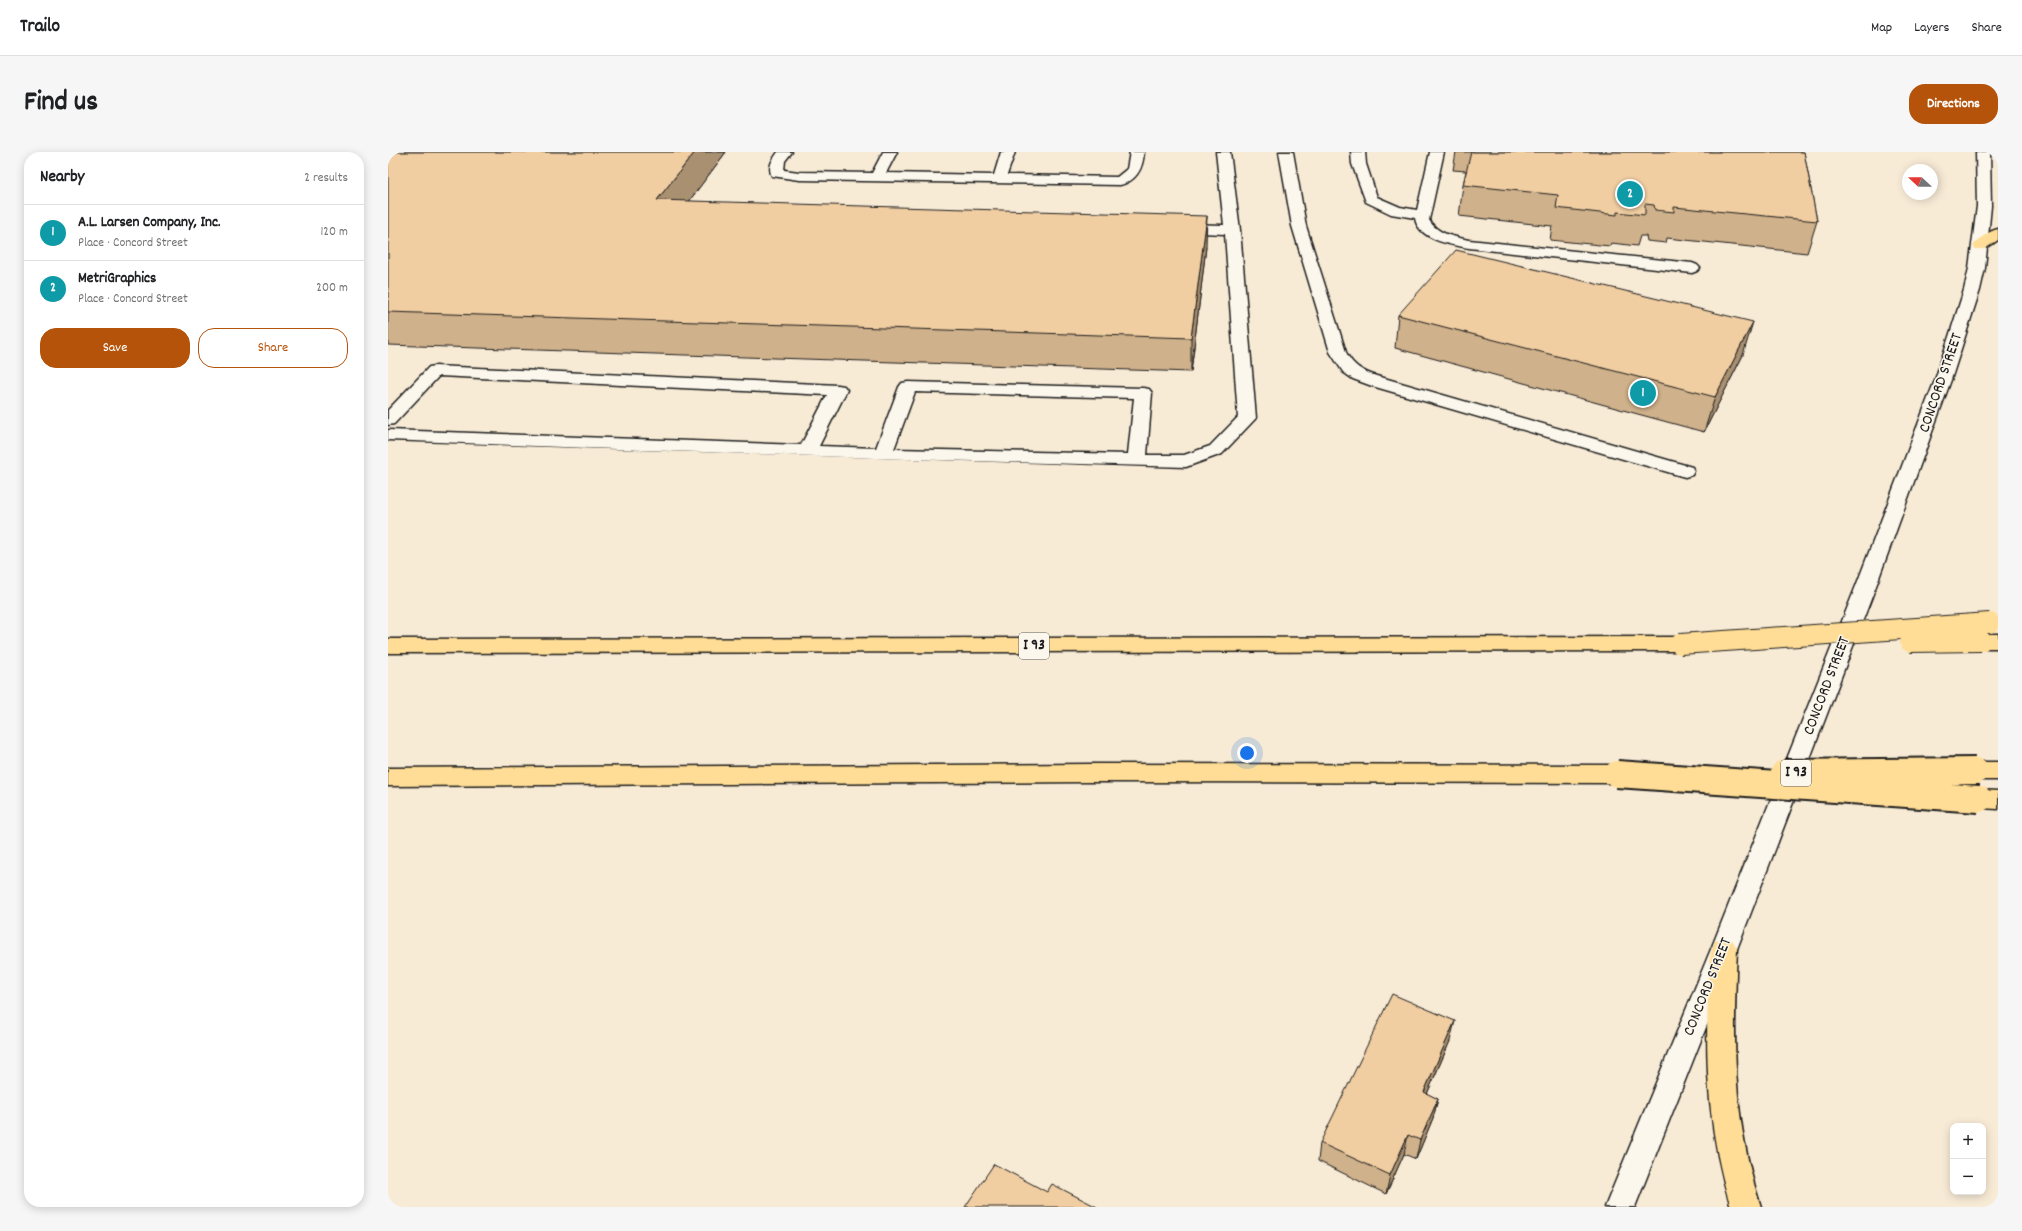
<!DOCTYPE html>
<html lang="en">
<head>
<meta charset="utf-8">
<style>
	:root { --surface:#fff; --page:#f6f6f6; --text:#202124; --muted:#757577; --line:#e0e0e0; --accent:#b45309 }
	body { margin:0; font-family:Dekko,sans-serif; background:var(--page); color:var(--text) }
	.controls { position:absolute; right:12px; bottom:12px; display:grid; overflow:hidden; border-radius:8px; box-shadow:0 2px 10px #0003 }
	.controls button { width:36px; height:36px; display:grid; place-items:center; padding:0; border:0; border-bottom:1px solid var(--line); background:var(--surface); color:var(--text); font:20px sans-serif }
	.compass { position:absolute; left:1514px; top:12px; width:36px; height:36px; border-radius:50%; background:var(--surface); box-shadow:0 2px 10px #0003; rotate:292deg }
	.you { position:absolute; left:859px; top:601px; width:14px; height:14px; margin:-10px; border:3px solid #fff; border-radius:50%; background:#1a73e8; box-shadow:0 0 0 6px #1a73e833 }
	.badge { display:grid; place-items:center; width:26px; height:26px; border-radius:50%; background:var(--accent); color:#fff; font-size:13px; font-weight:700 }
	.pin { position:absolute; translate:-50% -50%; border:2px solid #fff; box-shadow:0 1px 4px #0006 }
	.list { margin:0; padding:0; list-style:none }
	h2 { display:flex; justify-content:space-between; align-items:center; height:52px; margin:0; padding:0 16px; font-size:17px }
	h2 small { font-size:13px; font-weight:400; color:var(--muted) }
	.list li { display:grid; grid-template-columns:26px 1fr auto; gap:12px; align-items:center; box-sizing:border-box; height:56px; padding:0 16px; border-top:1px solid var(--line) }
	.list b { display:block; font-size:15px; white-space:nowrap }
	.list p { margin:0; font-size:13px; white-space:nowrap; color:var(--muted) }
	.list em { font-size:13px; font-style:normal; color:var(--muted) }
	.actions { display:flex; gap:8px; padding:12px 16px }
	.actions a { flex:1; padding:9px 0; border:1px solid var(--accent); border-radius:16px; text-align:center; font-size:14px; color:var(--accent) }
	.actions .main { background:var(--accent); color:#fff }
	.map { position:relative; flex:none; width:1610px; height:1055px; overflow:hidden; border-radius:16px }
	header { display:flex; align-items:center; gap:24px; box-sizing:border-box; height:56px; padding:0 20px; background:var(--surface); border-bottom:1px solid var(--line) }
	header strong { font-size:19px }
	nav { display:flex; gap:22px; margin-inline-start:auto; font-size:14px }
	.intro { display:flex; align-items:center; justify-content:space-between; box-sizing:border-box; height:96px; padding:0 24px }
	h1 { margin:0; font-size:28px }
	.button { padding:10px 18px; border-radius:16px; background:var(--accent); color:#fff; font-size:14px; font-weight:700 }
	main { display:flex; gap:24px; padding:0 24px }
	aside { flex:1; background:var(--surface); border-radius:16px; box-shadow:0 2px 10px #0003 }
	.map>svg:first-child { display:block }
	.lines { fill:none; stroke-linecap:round; stroke-linejoin:round }
	.service-casing { stroke:#1c1c1c; stroke-width:3 }
	.tertiary-casing { stroke:#1c1c1c; stroke-width:3 }
	.motorway-casing { stroke:#1c1c1c; stroke-width:3 }
	.service { fill:#fbf7ec; fill-rule:evenodd }
	.tertiary { fill:#fbf7ec; fill-rule:evenodd }
	.motorway { fill:#ffdd96; fill-rule:evenodd }
	.motorway-bridge-far1-casing { stroke:#1c1c1c; stroke-width:22; stroke-linecap:butt }
	.motorway-bridge-casing { stroke:#1c1c1c; stroke-width:30; stroke-linecap:butt }
	.motorway-bridge-far1 { stroke:#ffdd96; stroke-width:20 }
	.motorway-bridge { stroke:#ffdd96; stroke-width:26 }
	.wall { fill:#cfb18b; stroke:#1c1c1c }
	.shaded-wall { fill:#a99071; stroke:#1c1c1c }
	.building { fill:#f1cea2; stroke:#1c1c1c }
	.labels { text-anchor:middle; dominant-baseline:central; stroke-width:3; stroke-linejoin:round; paint-order:stroke }
	.shield { fill:#fbf7ec; stroke:#5f5e5a; stroke-width:1 }
	.shield-label { font-size:15px; font-weight:bold; fill:#1c1c1c }
	.street-label { font-size:16px; fill:#1c1c1c; stroke:#fbf7ec }
</style>
</head>
<body>
<header>
<strong>Trailo</strong>
<nav><a>Map</a><a>Layers</a><a>Share</a></nav>
</header>
<div class="intro"><h1>Find us</h1><a class="button">Directions</a></div>
<main>
<aside>
<h2>Nearby<small>2 results</small></h2>
<ul class="list">
<li><span class="badge" style="background:#0f9aa8">1</span><div><b>A.L. Larsen Company, Inc.</b><p>Place · Concord Street</p></div><em>120 m</em></li>
<li><span class="badge" style="background:#0f9aa8">2</span><div><b>MetriGraphics</b><p>Place · Concord Street</p></div><em>200 m</em></li>
</ul>
<div class="actions"><a class="main">Save</a><a>Share</a></div>
</aside>
<div class="map">
<svg width="1610" height="1055" viewBox="0 0 1610 1055">
	<rect width="100%" height="100%" fill="#f8ebd6"/>
	<filter id="ink" filterUnits="userSpaceOnUse"><feTurbulence type="fractalNoise" baseFrequency=".025" numOctaves="2"/><feDisplacementMap in="SourceGraphic" scale="8" xChannelSelector="R" yChannelSelector="G"/><feConvolveMatrix kernelMatrix="1 2 1 2 8 2 1 2 1" color-interpolation-filters="sRGB"/></filter>
	<g filter="url(#ink)">
		<g class="lines">
			<defs>
				<g id="service">
					<path d="M390,0H404L397,9L396,18L411,20L484,21L495,0H509L498,21L606,23L613,0H627L619,23L729,25L739,17L742,0H756C755,16 749,29 732,33L411,28L384,24C379,15 385,7 390,0Z"/>
					<path d="M828,0H842L852,78L868,266L834,302L798,315C532,308 266,299 0,288V278L413,293L439,243L51,224L6,272L0,273V258L41,215L47,214L450,233L456,234L459,238L431,294L488,296L511,235L514,231L520,230L755,236L761,237L764,241L759,303H796L822,294L850,265L837,82L789,80L784,79L782,76L784,73L789,72L836,73ZM527,240L746,246L740,302L506,297Z"/>
					<path d="M891,0H905L918,74L958,200C965,216 980,222 996,226L1304,315L1306,319L1304,323L1297,325L1290,323L984,234L965,227L955,220L942,200L904,74Z"/>
					<path d="M963,0H977L978,12L989,45L1012,55L1029,58L1042,0H1056L1041,68C1049,82 1067,85 1081,88L1304,111L1309,113L1312,116L1309,119L1304,121L1081,96C1064,93 1030,88 1027,66L1003,62L978,50L964,12Z"/>
				</g>
				<polygon id="tertiary" points="1588,0 1602,0 1603,54 1597,116 1592,138 1563,228 1488,434 1349,797 1247,1055 1217,1055 1323,797 1468,434 1547,228 1576,138 1581,116 1589,54"/>
				<g id="motorway">
					<path d="M1610,77V88L1597,97H1587L1585,94C1590,87 1601,79 1610,77Z"/>
					<polygon points="1593,482 1610,482 1610,496 1593,496 1585,494 1582,489 1585,484"/>
					<polygon points="1292,485 1300,487 1303,492 1300,497 1292,499 0,501 0,487"/>
					<polygon points="1587,610 1610,610 1610,628 1587,628 1579,625 1575,619 1579,613"/>
					<polygon points="704,612 1229,613 1237,616 1241,622 1237,628 1229,631 704,630 0,634 0,616"/>
					<polygon points="1591,638 1610,639 1610,657 1591,656 1583,653 1579,647 1583,641"/>
					<path d="M1336,786L1345,789L1349,797C1345,890 1344,965 1373,1055H1343C1321,984 1317,917 1320,843C1321,826 1319,805 1327,789Z"/>
				</g>
			</defs>
			<!-- service casing -->
			<use href="#service" class="service-casing"/>
			<!-- tertiary casing -->
			<use href="#tertiary" class="tertiary-casing"/>
			<!-- motorway casing -->
			<use href="#motorway" class="motorway-casing"/>
			<!-- service -->
			<use href="#service" class="service"/>
			<!-- tertiary -->
			<use href="#tertiary" class="tertiary"/>
			<!-- motorway -->
			<use href="#motorway" class="motorway"/>
			<defs>
				<g id="motorway-bridge-far1">
					<polyline points="1522,490 1593,489"/>
					<polyline points="1292,492 1602,471"/>
				</g>
				<g id="motorway-bridge">
					<polyline points="1396,621 1587,619"/>
					<polyline points="1229,622 1591,647"/>
				</g>
			</defs>
			<!-- motorway-bridge-far1 casing -->
			<use href="#motorway-bridge-far1" class="motorway-bridge-far1-casing"/>
			<!-- motorway-bridge casing -->
			<use href="#motorway-bridge" class="motorway-bridge-casing"/>
			<!-- motorway-bridge-far1 -->
			<use href="#motorway-bridge-far1" class="motorway-bridge-far1"/>
			<!-- motorway-bridge -->
			<use href="#motorway-bridge" class="motorway-bridge"/>
		</g>
		<!-- wall -->
		<g class="wall">
			<polygon points="0,0 338,0 301,49 818,95 803,220 0,193"/>
			<polygon points="1068,0 1416,0 1429,69 1419,101 1279,86 1278,91 1259,89 1258,84 1252,84 1249,94 1223,91 1222,94 1162,88 1164,74 1071,64 1075,33 1078,19 1065,18"/>
			<polygon points="1010,163 1355,203 1316,280 1007,196"/>
			<polygon points="1062,889 1039,942 1050,947 1045,966 1028,1007 1016,1002 998,1042 930,1009 932,991"/>
		</g>
		<!-- shaded-wall -->
		<g class="shaded-wall">
			<polygon points="307,0 338,0 278,80 269,48"/>
			<polygon points="819,64 818,95 803,220 803,186"/>
			<polygon points="1365,170 1355,203 1316,280 1327,245"/>
			<polygon points="1067,869 1062,889 1031,960 1036,940"/>
			<polygon points="1050,947 1045,966 1028,1007 1032,988"/>
			<polygon points="1020,983 1016,1002 998,1042 1002,1023"/>
		</g>
		<!-- building -->
		<g class="building">
			<polygon points="0,0 307,0 269,48 819,64 803,186 0,160"/>
			<polygon points="1083,0 1416,0 1429,69 1286,55 1286,60 1267,58 1266,53 1257,52 1257,63 1229,60 1229,63 1168,56 1170,43 1075,33"/>
			<polygon points="1068,98 1365,170 1327,245 1010,163"/>
			<polygon points="1004,842 1067,869 1036,940 1050,947 1032,988 1020,983 1002,1023 932,991"/>
			<polygon points="606,1012 659,1040 664,1032 709,1055 577,1055"/>
		</g>
	</g>
	<g class="labels">
		<!-- shield labels -->
		<g class="shield">
			<rect x="631" y="481" width="30" height="26" rx="3"/>
			<rect x="1393" y="608" width="30" height="26" rx="3"/>
		</g>
		<g class="shield-label">
			<text x="646" y="494">I 93</text>
			<text x="1408" y="621">I 93</text>
		</g>
		<!-- street labels -->
		<g class="street-label">
			<text transform="translate(1553 231) rotate(-71)">CONCORD STREET</text>
			<text transform="translate(1439 534) rotate(-69)">CONCORD STREET</text>
			<text transform="translate(1320 835) rotate(-68)">CONCORD STREET</text>
		</g>
	</g>
</svg>
<div class="controls">
<button>+</button>
<button>−</button>
</div>
<svg class="compass" viewBox="-18 -18 36 36"><path d="M0-13l5 13h-10z" fill="#e53935"/><path d="M0 13l5-13h-10z" fill="#757577"/></svg>
<div class="you"></div>
<div class="pin badge" style="left:1255px;top:241px;background:#0f9aa8">1</div>
<div class="pin badge" style="left:1242px;top:42px;background:#0f9aa8">2</div>
</div>
</main>
</body>
</html>
